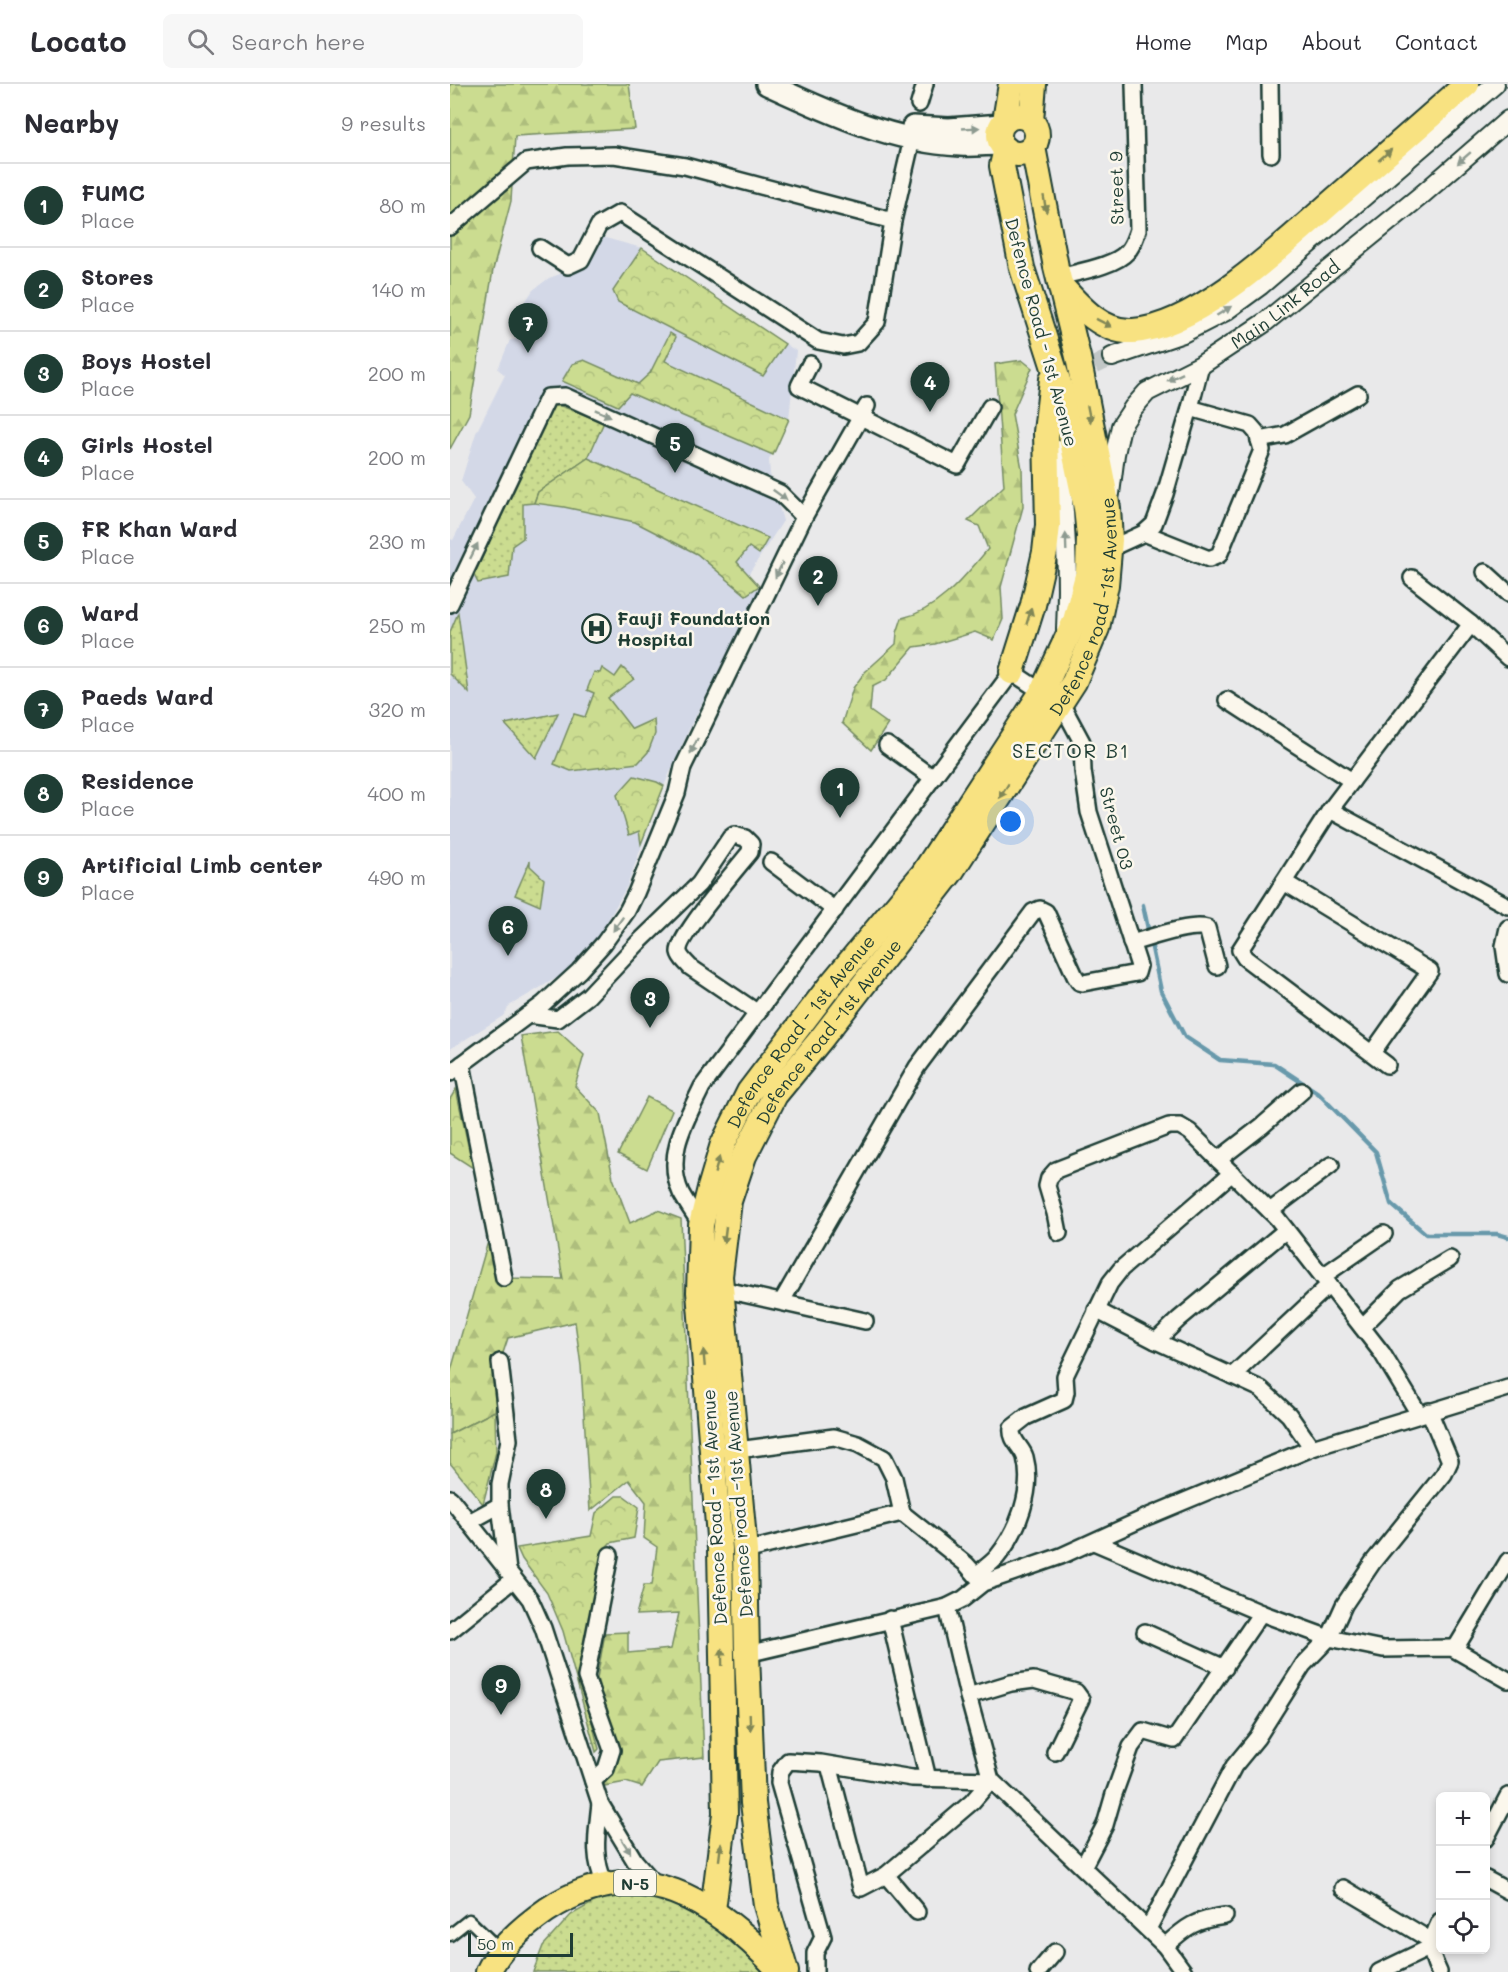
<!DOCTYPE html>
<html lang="en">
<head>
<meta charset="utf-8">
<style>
	:root { --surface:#fff; --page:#f7f7f7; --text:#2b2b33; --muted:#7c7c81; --line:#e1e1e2; --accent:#1f3d34 }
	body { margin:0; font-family:Mali,sans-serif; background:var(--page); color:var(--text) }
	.controls { position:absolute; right:18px; bottom:18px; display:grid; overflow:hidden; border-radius:9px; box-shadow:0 3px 9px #0003 }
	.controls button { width:54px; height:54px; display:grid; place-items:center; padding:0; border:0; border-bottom:2px solid var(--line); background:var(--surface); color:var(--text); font:30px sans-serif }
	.scale { position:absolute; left:18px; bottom:15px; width:105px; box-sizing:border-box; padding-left:6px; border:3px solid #1f3d34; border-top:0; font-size:16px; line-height:21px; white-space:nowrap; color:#1f3d34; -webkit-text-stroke:4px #fbf7ec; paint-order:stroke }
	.you { position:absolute; left:561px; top:738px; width:21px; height:21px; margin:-15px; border:4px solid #fff; border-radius:50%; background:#1a73e8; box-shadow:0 0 0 9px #1a73e833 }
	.badge { display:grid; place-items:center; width:39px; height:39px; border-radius:50%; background:var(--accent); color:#fff; font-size:20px; font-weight:700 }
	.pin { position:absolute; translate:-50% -50px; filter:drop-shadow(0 2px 3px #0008) }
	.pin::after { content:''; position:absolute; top:32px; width:21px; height:18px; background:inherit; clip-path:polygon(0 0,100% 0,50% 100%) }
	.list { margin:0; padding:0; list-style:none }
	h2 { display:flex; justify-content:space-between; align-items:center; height:78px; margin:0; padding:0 24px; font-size:26px }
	h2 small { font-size:20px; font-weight:400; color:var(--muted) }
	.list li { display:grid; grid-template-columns:39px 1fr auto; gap:18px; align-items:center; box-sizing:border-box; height:84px; padding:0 24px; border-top:2px solid var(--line) }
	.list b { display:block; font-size:22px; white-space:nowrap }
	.list p { margin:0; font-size:20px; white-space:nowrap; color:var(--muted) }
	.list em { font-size:20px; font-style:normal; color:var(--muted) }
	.icon { flex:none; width:33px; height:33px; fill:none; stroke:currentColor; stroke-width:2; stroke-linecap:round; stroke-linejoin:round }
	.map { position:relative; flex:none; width:1058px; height:1888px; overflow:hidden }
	header { display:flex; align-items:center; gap:36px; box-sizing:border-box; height:84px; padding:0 30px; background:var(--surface); border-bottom:2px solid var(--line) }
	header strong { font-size:28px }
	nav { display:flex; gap:33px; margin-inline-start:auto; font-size:21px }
	.search { width:420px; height:54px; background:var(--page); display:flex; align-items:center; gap:15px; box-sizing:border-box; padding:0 21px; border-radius:9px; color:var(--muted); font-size:22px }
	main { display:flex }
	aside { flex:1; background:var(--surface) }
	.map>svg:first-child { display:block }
	.built { fill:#d3d8e7 }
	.grass { fill:url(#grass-dots); stroke:#758c62; stroke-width:1.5 }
	.forest { fill:url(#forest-firs); stroke:#758c62; stroke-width:1.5 }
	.park { fill:url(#park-crowns); stroke:#758c62; stroke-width:1.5 }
	.pitch { fill:#cbdc90; stroke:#758c62; stroke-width:1.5 }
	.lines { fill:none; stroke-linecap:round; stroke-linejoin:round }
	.stream { stroke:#6899ab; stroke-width:4.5 }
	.tertiary-tunnel { stroke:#c1c7c6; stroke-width:18; stroke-dasharray:18 9; stroke-linecap:butt }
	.pedestrian-casing { stroke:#1f3d34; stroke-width:15 }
	.minor-casing { stroke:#1f3d34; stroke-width:20 }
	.tertiary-casing { stroke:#1f3d34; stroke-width:22 }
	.secondary-casing { stroke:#1f3d34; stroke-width:26 }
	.primary-casing { stroke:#1f3d34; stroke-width:28 }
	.trunk-casing { stroke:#1f3d34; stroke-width:28 }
	.pedestrian { stroke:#fbf7ec; stroke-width:10 }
	.minor { stroke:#fbf7ec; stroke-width:15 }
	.tertiary { stroke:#fbf7ec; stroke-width:18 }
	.secondary { stroke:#fbf7ec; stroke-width:21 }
	.primary { stroke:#f8e281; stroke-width:24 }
	.trunk { stroke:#f8e281; stroke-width:24 }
	.oneway { fill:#8d9a90 }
	.oneway2 { fill:#818757 }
	.labels { text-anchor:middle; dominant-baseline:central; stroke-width:5; stroke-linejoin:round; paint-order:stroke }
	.shield { fill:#fbf7ec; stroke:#61756b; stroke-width:1.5 }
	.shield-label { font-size:16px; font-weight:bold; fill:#1f3d34 }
	.street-label { font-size:18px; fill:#1f3d34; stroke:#fbf7ec }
	.poi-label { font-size:18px; font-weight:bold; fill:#1f3d34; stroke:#fbf7ec; text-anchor:start }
	.neighbourhood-label { font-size:20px; letter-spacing:1.5px; fill:#1f3d34; stroke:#fbf7ec }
</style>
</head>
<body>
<header>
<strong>Locato</strong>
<div class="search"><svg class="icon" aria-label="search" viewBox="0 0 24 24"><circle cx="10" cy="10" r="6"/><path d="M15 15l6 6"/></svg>Search here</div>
<nav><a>Home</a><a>Map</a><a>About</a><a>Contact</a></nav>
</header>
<main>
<aside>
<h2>Nearby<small>9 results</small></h2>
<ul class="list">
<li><span class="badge">1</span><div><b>FUMC</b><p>Place</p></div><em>80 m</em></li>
<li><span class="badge">2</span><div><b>Stores</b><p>Place</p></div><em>140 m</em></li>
<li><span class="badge">3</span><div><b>Boys Hostel</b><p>Place</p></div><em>200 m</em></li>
<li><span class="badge">4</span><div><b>Girls Hostel</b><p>Place</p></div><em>200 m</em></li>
<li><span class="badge">5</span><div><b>FR Khan Ward</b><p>Place</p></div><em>230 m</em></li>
<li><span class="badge">6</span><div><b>Ward</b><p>Place</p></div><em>250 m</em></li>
<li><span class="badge">7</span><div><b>Paeds Ward</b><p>Place</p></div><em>320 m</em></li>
<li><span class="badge">8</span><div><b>Residence</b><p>Place</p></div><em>400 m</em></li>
<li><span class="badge">9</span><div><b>Artificial Limb center</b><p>Place</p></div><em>490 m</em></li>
</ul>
</aside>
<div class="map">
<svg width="1058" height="1888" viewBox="0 0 1058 1888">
	<defs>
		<pattern id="grass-dots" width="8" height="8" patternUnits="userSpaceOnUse" patternTransform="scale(1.5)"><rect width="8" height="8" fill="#cbdc90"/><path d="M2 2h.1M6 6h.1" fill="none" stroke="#aebe7d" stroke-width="1.8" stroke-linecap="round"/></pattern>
		<pattern id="forest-firs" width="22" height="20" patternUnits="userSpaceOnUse" patternTransform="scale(1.5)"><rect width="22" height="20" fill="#cbdc90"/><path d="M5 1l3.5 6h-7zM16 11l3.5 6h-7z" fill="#aebe7d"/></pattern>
		<pattern id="park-crowns" width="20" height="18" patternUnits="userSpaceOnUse" patternTransform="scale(1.5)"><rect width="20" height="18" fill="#cbdc90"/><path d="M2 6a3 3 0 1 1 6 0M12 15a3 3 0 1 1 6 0" fill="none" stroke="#aebe7d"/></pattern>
	</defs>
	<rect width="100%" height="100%" fill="#e9e9ea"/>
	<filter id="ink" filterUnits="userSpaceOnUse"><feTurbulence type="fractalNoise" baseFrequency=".0167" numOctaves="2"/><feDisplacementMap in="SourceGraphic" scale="12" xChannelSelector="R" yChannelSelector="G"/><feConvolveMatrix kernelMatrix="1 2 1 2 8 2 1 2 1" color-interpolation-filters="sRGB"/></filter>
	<g filter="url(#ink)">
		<!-- built -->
		<polygon class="built" points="148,152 192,164 346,267 339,335 319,376 320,390 333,437 298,491 309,502 305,519 241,641 214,702 177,802 147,856 115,889 59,922 53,932 0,965 0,455 3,456 24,415 11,397 26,349 55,291 48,285 60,256 70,255 79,232 71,224 83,206 99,194 127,184"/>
		<!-- grass -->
		<g class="grass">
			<polygon points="103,319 154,338 138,374 88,408 84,419 73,420 73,454 62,462 59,493 28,499 24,491"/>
			<polygon points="8,529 19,609 0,590 0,548"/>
			<polygon points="108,629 86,674 55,640"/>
			<polygon points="80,777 80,782 94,795 90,822 65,811"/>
			<polygon points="158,1810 194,1811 231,1820 259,1833 315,1888 83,1888 93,1862 121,1831"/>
		</g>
		<!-- forest -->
		<g class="forest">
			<polygon points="0,0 179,0 185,45 65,52 61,117 43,186 19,330 0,365"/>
			<path d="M572,276L582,284L562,330L572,385L573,423L551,503L553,535L544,556L525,548L485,560L464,563L436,596L422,603L420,627L438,640L421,666L392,639L403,604L415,588L446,560L447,549L452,534C489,526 515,492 538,465L529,442L518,437L554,402L545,280Z"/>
			<polygon points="108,947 134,971 125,1002 150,1029 163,1094 180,1139 208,1126 231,1135 254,1673 208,1678 192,1703 176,1698 154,1702 153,1691 166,1665 147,1594 155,1549 178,1548 178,1569 221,1565 229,1529 186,1531 194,1501 202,1501 207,1463 194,1454 196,1418 179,1396 140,1427 131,1282 125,1238 58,1254 50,1278 45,1327 0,1350 0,1290 43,1140 54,1194 113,1195 71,952"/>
		</g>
		<!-- park -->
		<g class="park">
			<polygon points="192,164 335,260 313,292 168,218 163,207"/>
			<polygon points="220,249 226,253 215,277 339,335 323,371 180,309 168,322 112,297 122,280 134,276 188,300 200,289"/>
			<polygon points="138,374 318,454 309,470 299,463 287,478 309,502 296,511 247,470 185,438 114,423 84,419 88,408"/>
			<polygon points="172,583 184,595 158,614 182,645 204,635 205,650 198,668 188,679 121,687 104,680 124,630 135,633 144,609 137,606 144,588 150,589 152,584 165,593"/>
			<polygon points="184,692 207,698 214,702 191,760 189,747 179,751 167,711"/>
			<polygon points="6,1005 23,1084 0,1069 0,1015"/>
			<polygon points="45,1327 46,1368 33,1420 0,1379 0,1350"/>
			<polygon points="166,1412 174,1412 189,1423 184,1454 160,1459 152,1468 131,1596 149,1665 146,1668 113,1547 97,1509 72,1475 67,1464 141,1452 146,1429"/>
		</g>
		<!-- pitch -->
		<polygon class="pitch" points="197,1013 222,1026 197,1085 168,1070"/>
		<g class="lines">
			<!-- stream -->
			<polyline class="stream" points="693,821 711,907 735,953 770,976 824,980 868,1009 926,1068 941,1120 976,1150 1047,1150 1058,1153"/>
			<!-- tertiary-tunnel -->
			<polyline class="tertiary-tunnel" points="624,299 637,285 662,273"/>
			<defs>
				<polyline id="pedestrian" points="0,1851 19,1836 51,1867"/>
				<g id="minor">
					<polyline points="820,0 821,70"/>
					<polyline points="469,20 475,0"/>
					<polyline points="0,143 76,78 117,72 164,71 235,82 443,137"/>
					<polyline points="90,164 118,182 131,176 149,141 170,129 368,257 393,262 408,259 427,238 443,137 462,55"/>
					<path d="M609,193C627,188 665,182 677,168C683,162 685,154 688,146L684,0"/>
					<polyline points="360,280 349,302 507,381 540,323"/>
					<polyline points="809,356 835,351 908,310"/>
					<polyline points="694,449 759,475 769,471 812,366 807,349 800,341 740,324"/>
					<polyline points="659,465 694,449 704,440 715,410 740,324 751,281"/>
					<polyline points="1035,488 1058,509"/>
					<polyline points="962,494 1021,540 1058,574"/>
					<polyline points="0,520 98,313 115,312 330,409 354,433"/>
					<polyline points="777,616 902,697"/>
					<polyline points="437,661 483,694"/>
					<polyline points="880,726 1058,822"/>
					<polyline points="321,778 385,826"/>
					<polyline points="834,798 980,887 922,969"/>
					<polyline points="1058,844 1054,862 1058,890"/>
					<path d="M681,859C700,854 740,839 757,844L767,882"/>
					<path d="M78,931L108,935L138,912L187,860L249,800L280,754L284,751L295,754L301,760L300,768C288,783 227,854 229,868C230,874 236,878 240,883L308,929"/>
					<polyline points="12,980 54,1194"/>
					<polyline points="937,981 795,874 790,866 880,726 1021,540"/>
					<polyline points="0,989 93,920 129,887 154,859 177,827 186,809 227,709 233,683 354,433 417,322"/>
					<polyline points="768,1076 812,1042 852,1007"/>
					<polyline points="820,1127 881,1081"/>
					<path d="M251,1141C245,1131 237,1120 231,1109C214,1071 236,1037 252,1003L562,588L592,608"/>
					<polyline points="609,1149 605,1129 597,1102 599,1094 606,1086 719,1042 730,1042 740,1048 827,1134 932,1269 969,1330"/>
					<polyline points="873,1192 934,1150"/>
					<polyline points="271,1205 415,1237"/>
					<polyline points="332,1217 467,983 583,828 590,825 596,828 625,892 629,898 633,899 687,889 689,882 639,728 633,687 632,658 611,619"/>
					<polyline points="646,1226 706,1257 811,1305 839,1331 862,1364"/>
					<polyline points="912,1243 950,1205 1000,1175"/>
					<polyline points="706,1257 729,1235 836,1146"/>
					<polyline points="50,1278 59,1356 50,1400 50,1421 58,1487"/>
					<polyline points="782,1292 879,1201"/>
					<polyline points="280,1367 384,1353 408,1360 434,1374 444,1394 452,1429"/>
					<polyline points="0,1414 80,1515 93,1544 150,1719 185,1777 207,1802"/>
					<polyline points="19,1438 50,1421"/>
					<polyline points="644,1458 811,1529 879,1554 933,1565 1002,1564 1058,1596"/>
					<polyline points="295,1467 452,1429 516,1480 532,1498"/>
					<path d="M526,1491C533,1485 541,1480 547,1473C568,1447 584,1406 575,1373C572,1363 560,1356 562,1344L576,1333L614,1316L616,1308L615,1292L660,1199L671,1185L782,1089"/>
					<polyline points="440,1535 478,1695"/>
					<polyline points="0,1547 64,1495"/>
					<polyline points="695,1548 775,1584"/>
					<polyline points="1005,1565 1058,1477"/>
					<polyline points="297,1570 497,1523 513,1515 533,1499 611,1472 699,1432 862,1364 1058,1304"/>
					<polyline points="518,1612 561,1599 584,1596 626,1608 631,1615 605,1668"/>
					<polyline points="379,1681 411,1804 436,1791 522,1718 541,1696 518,1612 497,1523"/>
					<polyline points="143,1697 156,1685 162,1666 136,1593 160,1471"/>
					<path d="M150,1719C147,1749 142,1772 155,1800"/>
					<polyline points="1036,1754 1058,1712"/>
					<polyline points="633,1783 655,1741 664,1710 681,1663 693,1647 724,1656 811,1529"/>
					<polyline points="436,1791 467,1828"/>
					<polyline points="1036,1795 1058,1807"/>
					<polyline points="893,1804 980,1856"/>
					<polyline points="698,1845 784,1682 807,1654 853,1581 879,1554 894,1521 923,1478 994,1390 1000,1377 979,1327"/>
					<path d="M715,1862C737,1842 745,1836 775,1832"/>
					<polyline points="365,1888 365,1869 373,1853 329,1699 330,1688 338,1677 371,1679 462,1694 541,1696 715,1862 734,1888"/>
					<polyline points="588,1888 605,1868"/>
					<polyline points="929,1888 981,1863"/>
					<path d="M989,1888C978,1865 979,1859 990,1837"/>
				</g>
				<g id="tertiary">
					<polyline points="662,273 733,249 774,228 811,201 1045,0"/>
					<path d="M608,366C615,425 619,485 616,545"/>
					<path id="s1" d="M660,410L665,370L671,342L683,324L697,308L751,281L814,239L974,109L1058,36"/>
				</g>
				<g id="secondary">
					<path d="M317,0C378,28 442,58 510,61C524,62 538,60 552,60"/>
					<polyline points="463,43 499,45 552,41"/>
				</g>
				<g id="primary">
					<circle cx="568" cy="51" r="19"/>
					<polyline points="555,37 561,0"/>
					<polyline points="581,37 584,0"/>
					<path d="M612,203C630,223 653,249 683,247C750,243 840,154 890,111C932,74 975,37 1017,0"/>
					<polyline points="562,588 583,521 595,468 598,441 596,348 602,295"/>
					<path id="s2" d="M263,1826L275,1730L270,1465L249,1208L251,1141L260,1104L273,1060L299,1008L379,903L473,790L592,608L625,537L638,488L639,452L636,424L612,309L572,184L552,82L556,65"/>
					<path id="s3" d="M336,1888L316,1821L303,1719L297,1570L295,1467L270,1192L279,1117L294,1072L325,1011L371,955L501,788L624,598L647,544L656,501L660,456L658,424L628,273L606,183L583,63"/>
				</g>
				<path id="trunk" d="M38,1888C50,1862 74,1842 97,1826C189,1765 266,1817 331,1888"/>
			</defs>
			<!-- pedestrian casing -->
			<use href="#pedestrian" class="pedestrian-casing"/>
			<!-- minor casing -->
			<use href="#minor" class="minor-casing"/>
			<!-- tertiary casing -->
			<use href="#tertiary" class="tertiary-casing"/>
			<!-- secondary casing -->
			<use href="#secondary" class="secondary-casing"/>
			<!-- primary casing -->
			<use href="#primary" class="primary-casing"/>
			<!-- trunk casing -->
			<use href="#trunk" class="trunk-casing"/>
			<!-- pedestrian -->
			<use href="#pedestrian" class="pedestrian"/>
			<!-- minor -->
			<use href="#minor" class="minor"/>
			<!-- tertiary -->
			<use href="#tertiary" class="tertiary"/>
			<!-- secondary -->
			<use href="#secondary" class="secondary"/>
			<!-- primary -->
			<use href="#primary" class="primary"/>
			<!-- trunk -->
			<use href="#trunk" class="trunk"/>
		</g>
		<!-- one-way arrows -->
		<defs><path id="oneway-solid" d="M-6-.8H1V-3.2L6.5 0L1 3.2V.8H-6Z" transform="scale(1.5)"/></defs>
		<g class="oneway">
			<use href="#oneway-solid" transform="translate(521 44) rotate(-3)"/>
			<use href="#oneway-solid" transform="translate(1014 74) rotate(139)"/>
			<use href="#oneway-solid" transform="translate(774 227) rotate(-32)"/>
			<use href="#oneway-solid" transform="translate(725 293) rotate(154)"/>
			<use href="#oneway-solid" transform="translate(153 329) rotate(24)"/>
			<use href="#oneway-solid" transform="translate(330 411) rotate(36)"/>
			<use href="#oneway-solid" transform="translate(616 458) rotate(-92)"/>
			<use href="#oneway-solid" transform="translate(24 467) rotate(-64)"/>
			<use href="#oneway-solid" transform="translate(329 486) rotate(116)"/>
			<use href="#oneway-solid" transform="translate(244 662) rotate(116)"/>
			<use href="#oneway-solid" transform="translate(168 840) rotate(125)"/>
			<use href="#oneway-solid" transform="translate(176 1762) rotate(58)"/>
		</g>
		<g class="oneway2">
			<use href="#oneway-solid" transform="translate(935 71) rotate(-41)"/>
			<use href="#oneway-solid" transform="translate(595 120) rotate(80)"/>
			<use href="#oneway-solid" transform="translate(654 239) rotate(27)"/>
			<use href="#oneway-solid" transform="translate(639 330) rotate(79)"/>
			<use href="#oneway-solid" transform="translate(579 532) rotate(-73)"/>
			<use href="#oneway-solid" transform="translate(554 707) rotate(122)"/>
			<use href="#oneway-solid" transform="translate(267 1081) rotate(-74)"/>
			<use href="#oneway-solid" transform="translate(275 1151) rotate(97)"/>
			<use href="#oneway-solid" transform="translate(254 1274) rotate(-95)"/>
			<use href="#oneway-solid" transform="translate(272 1573) rotate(-91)"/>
			<use href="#oneway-solid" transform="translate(300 1638) rotate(88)"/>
			<use href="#oneway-solid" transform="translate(270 1768) rotate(-83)"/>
		</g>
	</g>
	<!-- icons -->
	<defs>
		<symbol id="hospital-ring" viewBox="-11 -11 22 22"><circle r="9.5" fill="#fbf7ec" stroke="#1f3d34" stroke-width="1.5"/><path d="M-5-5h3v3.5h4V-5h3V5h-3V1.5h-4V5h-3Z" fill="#1f3d34"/></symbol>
	</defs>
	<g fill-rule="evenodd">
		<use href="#hospital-ring" x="130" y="528" width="33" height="33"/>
	</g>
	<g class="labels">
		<!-- shield labels -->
		<rect class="shield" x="164" y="1786" width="42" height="26" rx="4.5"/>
		<g class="shield-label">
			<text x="185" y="1799">N-5</text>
		</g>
		<!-- street labels -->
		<g class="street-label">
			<text transform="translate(666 104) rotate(-91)">Street 9</text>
			<text stroke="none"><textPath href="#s1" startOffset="276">Main Link Road</textPath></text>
			<text transform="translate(592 248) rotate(75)">Defence Road - 1st Avenue</text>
			<text stroke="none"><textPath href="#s3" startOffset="1479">Defence road -1st Avenue</textPath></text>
			<text transform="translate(667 744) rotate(75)">Street 03</text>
			<text stroke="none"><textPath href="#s2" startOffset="908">Defence Road - 1st Avenue</textPath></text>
			<text stroke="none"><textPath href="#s3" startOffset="975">Defence road -1st Avenue</textPath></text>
			<text transform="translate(288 1420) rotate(-94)">Defence road -1st Avenue</text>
			<text transform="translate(264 1423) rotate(-93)">Defence Road - 1st Avenue</text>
		</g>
		<!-- poi labels -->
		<g class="poi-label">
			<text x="167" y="534">Fauji Foundation<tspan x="167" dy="21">Hospital</tspan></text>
		</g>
		<!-- neighbourhood labels -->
		<g class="neighbourhood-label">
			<text x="621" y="666">SECTOR B1</text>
		</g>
	</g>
</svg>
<div class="controls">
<button>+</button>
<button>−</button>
<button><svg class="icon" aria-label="locate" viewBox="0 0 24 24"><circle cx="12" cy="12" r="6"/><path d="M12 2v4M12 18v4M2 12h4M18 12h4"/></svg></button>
</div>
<div class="scale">50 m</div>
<div class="you"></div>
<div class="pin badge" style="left:390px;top:734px">1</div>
<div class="pin badge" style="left:368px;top:522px">2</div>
<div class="pin badge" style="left:200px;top:944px">3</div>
<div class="pin badge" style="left:480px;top:328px">4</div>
<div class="pin badge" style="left:225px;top:389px">5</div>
<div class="pin badge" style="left:58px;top:872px">6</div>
<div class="pin badge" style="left:78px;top:269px">7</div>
<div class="pin badge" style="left:96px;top:1435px">8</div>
<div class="pin badge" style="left:51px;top:1631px">9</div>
</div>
</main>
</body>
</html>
